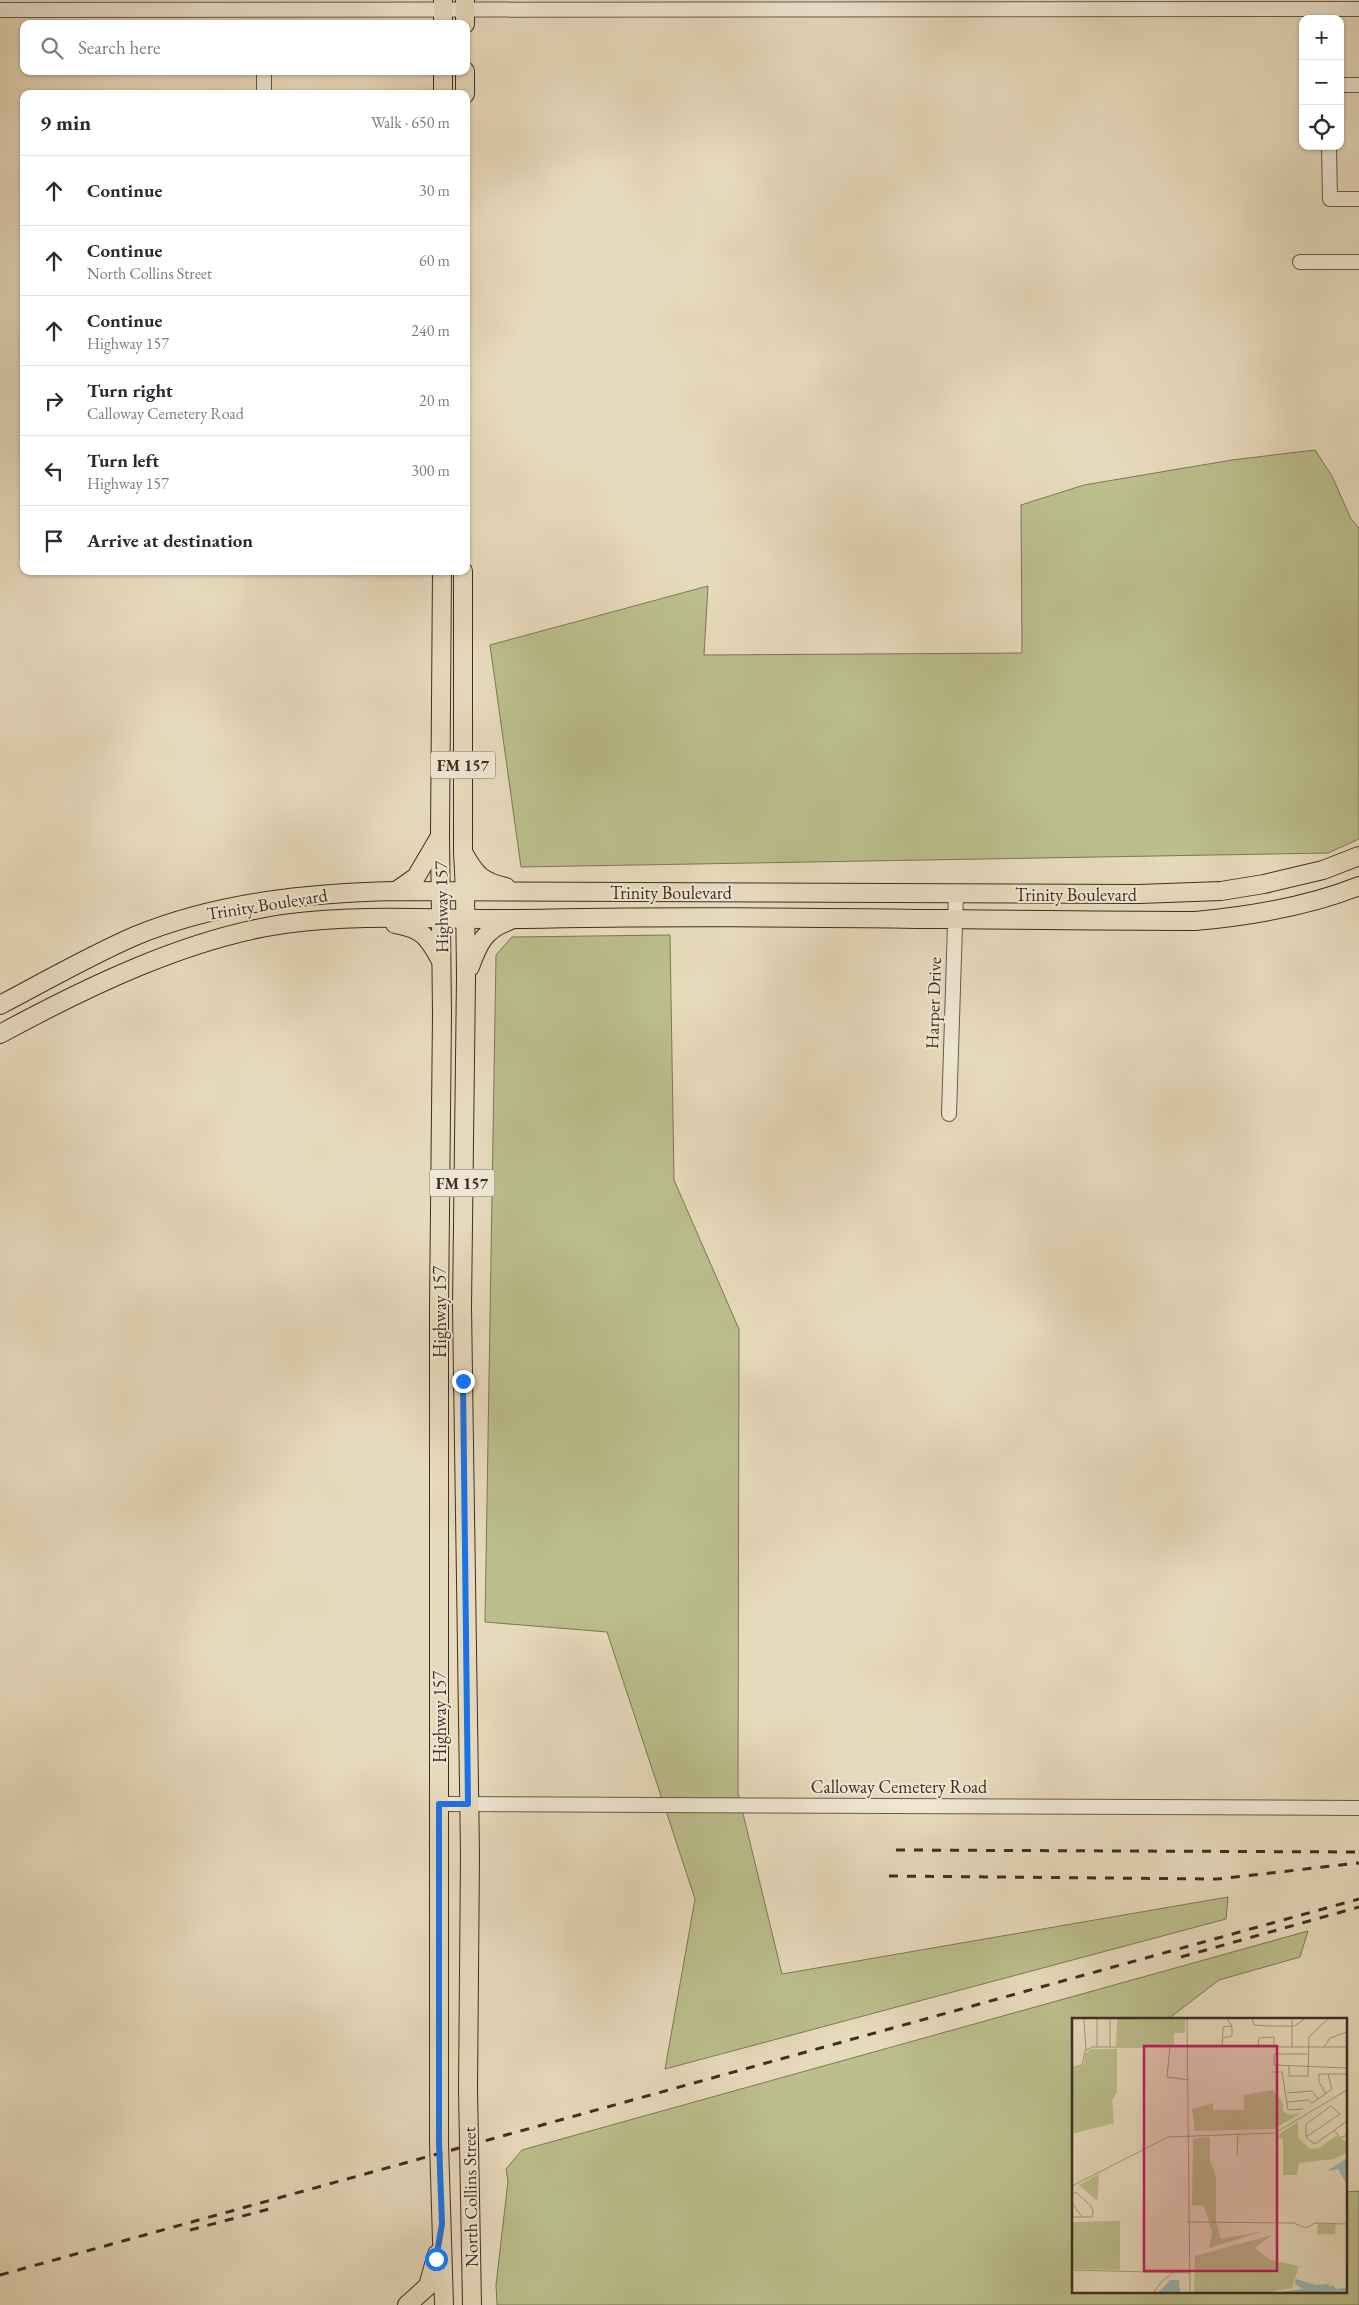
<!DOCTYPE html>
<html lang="en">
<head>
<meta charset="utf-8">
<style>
	:root { --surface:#fff; --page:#f7f7f7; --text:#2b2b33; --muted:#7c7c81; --line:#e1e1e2 }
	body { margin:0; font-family:"EB Garamond",serif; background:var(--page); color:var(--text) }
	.controls { position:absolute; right:15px; top:15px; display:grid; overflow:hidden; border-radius:10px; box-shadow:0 1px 4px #0004 }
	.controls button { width:45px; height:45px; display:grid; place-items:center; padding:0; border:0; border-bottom:1px solid var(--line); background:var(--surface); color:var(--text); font:25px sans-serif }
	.stop { position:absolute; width:15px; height:15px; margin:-11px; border:4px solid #1a73e8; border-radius:50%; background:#fff }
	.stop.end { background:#1a73e8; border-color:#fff; box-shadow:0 1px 5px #0008 }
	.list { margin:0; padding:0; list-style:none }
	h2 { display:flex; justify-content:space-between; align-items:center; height:65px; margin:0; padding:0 20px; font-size:21px }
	h2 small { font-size:16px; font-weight:400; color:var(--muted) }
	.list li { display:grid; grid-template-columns:32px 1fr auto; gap:15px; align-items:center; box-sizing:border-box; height:70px; padding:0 20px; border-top:1px solid var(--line) }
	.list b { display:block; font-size:19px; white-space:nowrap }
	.list p { margin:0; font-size:16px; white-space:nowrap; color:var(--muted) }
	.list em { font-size:16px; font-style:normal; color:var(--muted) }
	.icon { flex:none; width:28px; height:28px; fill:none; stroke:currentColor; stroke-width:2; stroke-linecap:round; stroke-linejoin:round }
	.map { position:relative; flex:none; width:1359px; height:2305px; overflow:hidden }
	.search { position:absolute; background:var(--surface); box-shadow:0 1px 4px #0004; left:20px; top:20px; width:450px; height:55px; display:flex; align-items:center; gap:12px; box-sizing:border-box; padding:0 18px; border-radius:10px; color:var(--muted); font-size:19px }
	.panel { position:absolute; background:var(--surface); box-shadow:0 1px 4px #0004; left:20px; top:90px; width:450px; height:485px; border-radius:10px }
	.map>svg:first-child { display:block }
	.green { fill:#bbbe8d; stroke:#7d7659 }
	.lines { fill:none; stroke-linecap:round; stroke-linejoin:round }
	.minor-casing { stroke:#69594b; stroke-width:16 }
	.major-casing { stroke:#3f2e25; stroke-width:20 }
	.minor { stroke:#efe7d3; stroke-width:14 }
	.major { stroke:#e7dabc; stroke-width:18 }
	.rail { stroke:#3f2e25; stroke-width:3; stroke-dasharray:9 9; stroke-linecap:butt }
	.route { stroke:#1a73e8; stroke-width:6 }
	.labels { text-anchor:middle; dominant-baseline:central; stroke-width:4; stroke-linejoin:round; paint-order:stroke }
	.shield { fill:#efe7d3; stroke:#746659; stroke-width:1 }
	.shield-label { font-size:16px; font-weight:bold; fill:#3f2e25 }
	.street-label { font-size:18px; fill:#3f2e25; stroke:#efe7d3 }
	.inset-road { fill:none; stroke:#a49580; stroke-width:1 }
	.view { fill:#c2185b; fill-opacity:0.15; stroke:#c2185b; stroke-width:2.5 }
	.inset-edge { fill:none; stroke:#3f2e25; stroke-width:2.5 }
</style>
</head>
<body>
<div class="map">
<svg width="1359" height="2305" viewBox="0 0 1359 2305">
	<rect width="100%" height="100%" fill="#e7dabc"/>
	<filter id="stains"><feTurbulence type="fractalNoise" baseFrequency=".004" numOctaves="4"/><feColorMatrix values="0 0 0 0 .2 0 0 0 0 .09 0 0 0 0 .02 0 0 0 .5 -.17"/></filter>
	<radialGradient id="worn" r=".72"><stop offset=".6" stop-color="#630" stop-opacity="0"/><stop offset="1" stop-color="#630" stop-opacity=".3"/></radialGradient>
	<!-- green -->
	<g class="green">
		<polygon points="1315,450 1332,476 1351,519 1359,528 1359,839 1328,853 521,867 490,645 708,586 704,655 1022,653 1021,505 1084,485 1232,460"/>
		<polygon points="670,935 674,1180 739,1329 738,1793 782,1974 1228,1897 1226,1919 665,2069 695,1899 607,1632 485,1622 496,955 512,937"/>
		<polygon points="1308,1931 1300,1957 1219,1980 1168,2019 1073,2019 1073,2291 1345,2291 1345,2192 1359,2191 1359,2305 497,2305 496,2285 508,2181 506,2169 522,2150"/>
	</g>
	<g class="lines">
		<defs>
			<g id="minor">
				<polyline points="0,10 1359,9"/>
				<polyline points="1340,85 1359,85"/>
				<polyline points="264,94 264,71"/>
				<polyline points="1329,146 1330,199 1359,199"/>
				<polyline points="1300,262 1359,262"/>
				<polyline points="949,1114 956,893"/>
				<polyline points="439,1804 1359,1808"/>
			</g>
			<g id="major">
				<polyline points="465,0 465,24"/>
				<polyline points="443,24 443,0"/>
				<polyline points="443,94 443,71"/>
				<polyline points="465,94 465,71"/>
				<polyline points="442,571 440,835 442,1014 439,1308 439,2143 444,2305"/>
				<polyline points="463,571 463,852 465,892 466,977 462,1307 470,1855 468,2089 472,2305"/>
				<path d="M464,854C476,875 482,882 506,887"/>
				<polyline points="396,891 416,877 439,838"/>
				<path d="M395,924C423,929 428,937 441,961"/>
				<path d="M470,967C478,944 485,929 509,921"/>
				<path d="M0,1005C44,982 89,956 135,936C218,902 308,893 396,891L1139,894L1221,891L1264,884L1323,870L1359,856"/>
				<path d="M0,1034C85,988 187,938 284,924C362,913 443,920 522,919C746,914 970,921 1195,921C1251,916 1306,907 1359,886"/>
				<polyline points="407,2305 428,2286 437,2254"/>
			</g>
		</defs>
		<!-- minor casing -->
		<use href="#minor" class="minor-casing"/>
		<!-- major casing -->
		<use href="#major" class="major-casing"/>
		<!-- minor -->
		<use href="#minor" class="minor"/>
		<!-- major -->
		<use href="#major" class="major"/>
		<!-- rail -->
		<g class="rail">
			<polyline points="896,1850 1359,1852"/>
			<polyline points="889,1876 1217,1879 1359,1863"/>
			<polyline points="1181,1957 1359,1907"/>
			<polyline points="190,2230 273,2208"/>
			<polyline points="0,2275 1359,1899"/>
		</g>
	</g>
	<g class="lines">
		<!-- route -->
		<polyline class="route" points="436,2259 442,2224 439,2143 439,1804 468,1804 463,1381"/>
	</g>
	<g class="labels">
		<!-- shield labels -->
		<g class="shield">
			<rect x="430.5" y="751.5" width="65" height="27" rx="4"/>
			<rect x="429.5" y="1169.5" width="65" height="27" rx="4"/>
		</g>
		<g class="shield-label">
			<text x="463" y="765">FM 157</text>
			<text x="462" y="1183">FM 157</text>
		</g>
		<!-- street labels -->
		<g class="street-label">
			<text x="671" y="892">Trinity Boulevard</text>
			<text x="1076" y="894">Trinity Boulevard</text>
			<text transform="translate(267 904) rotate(-9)">Trinity Boulevard</text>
			<text transform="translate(441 907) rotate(-91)">Highway 157</text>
			<text transform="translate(933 1003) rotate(-88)">Harper Drive</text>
			<text transform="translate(439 1312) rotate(-90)">Highway 157</text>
			<text transform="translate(439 1717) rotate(-90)">Highway 157</text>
			<text x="899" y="1786">Calloway Cemetery Road</text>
			<text transform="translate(470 2197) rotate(-91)">North Collins Street</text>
		</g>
	</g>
	<!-- overview -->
	<g transform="translate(1072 2018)">
		<rect width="275" height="275" fill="#e7dabc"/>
		<path d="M45,1H113V15H102V28H44ZM19,31H45V74L40,83L42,105L0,116V51L12,47L13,36ZM201,72L211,85V93L218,97L229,95L202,111L123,113L120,91L141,85V92H172V77ZM226,104V120L238,131L247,130L264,118L275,124V135L262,141L227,145L225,157H211V120H206L207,116ZM138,119V143L144,158V203L149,221L192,213L137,230L140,214L132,188L120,187L121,121ZM27,156L26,179L25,183L7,167ZM48,203V252L0,251V204ZM246,206H264L263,216H245ZM200,217L183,230L199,242L227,248L220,270L197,274H122L123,238Z" fill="#bbbe8d"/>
		<path d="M275,140V167L266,151L255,153ZM224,261L244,267L257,266V269L260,267L265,271L275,269V274H208L231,271L223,266ZM98,262H107L108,274H87Z" fill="#99b9b8"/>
		<path class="inset-road" d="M12,1L14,32M115,1L118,274M180,1L182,7L198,8H222L233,1M220,1V29M151,20L160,18V8L155,1M25,29V1M38,29V1M98,29L95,59L117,62M150,29L151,9L160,8M186,29L187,20L202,19V29M252,29L258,20L275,14M236,36H202V47L275,50M217,47V58H236L237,19L256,1M0,50L10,47L13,33L20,29H275M199,54H210L216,92L231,91M215,75L240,73L246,81M254,76L247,64V56H275M215,84L236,82L240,85L246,81L260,71L256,56M262,112L268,120L275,117M234,119L268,96L259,88L234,106V119L236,121L243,126L275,103M165,137L166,115M0,168L96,119L203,115L275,72M0,177L4,174L19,188L21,194L20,199H0M0,185L10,199M115,204L222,205L234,210L243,205L275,206M0,252L118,255M82,274L90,263L102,254"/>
		<path class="view" d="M72,28H205V253H72Z"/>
		<rect width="275" height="275" class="inset-edge"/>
	</g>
	<rect width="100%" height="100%" filter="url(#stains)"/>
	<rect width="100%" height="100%" fill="url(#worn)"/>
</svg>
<div class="controls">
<button>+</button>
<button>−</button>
<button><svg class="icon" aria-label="locate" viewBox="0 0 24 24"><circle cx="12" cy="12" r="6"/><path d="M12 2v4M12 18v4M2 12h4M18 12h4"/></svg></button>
</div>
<div class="stop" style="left:436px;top:2259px"></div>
<div class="stop end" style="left:463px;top:1381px"></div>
<div class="search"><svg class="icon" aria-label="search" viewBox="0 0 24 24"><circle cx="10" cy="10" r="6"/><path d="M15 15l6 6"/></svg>Search here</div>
<section class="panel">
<h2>9 min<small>Walk · 650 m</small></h2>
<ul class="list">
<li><svg class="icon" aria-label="ahead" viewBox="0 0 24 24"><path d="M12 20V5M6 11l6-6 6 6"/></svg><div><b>Continue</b></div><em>30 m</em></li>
<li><svg class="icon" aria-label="ahead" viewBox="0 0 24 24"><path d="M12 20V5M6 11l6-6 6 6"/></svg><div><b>Continue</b><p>North Collins Street</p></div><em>60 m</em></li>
<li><svg class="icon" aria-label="ahead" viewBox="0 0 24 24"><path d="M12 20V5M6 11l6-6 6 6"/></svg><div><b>Continue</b><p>Highway 157</p></div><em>240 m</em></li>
<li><svg class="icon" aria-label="right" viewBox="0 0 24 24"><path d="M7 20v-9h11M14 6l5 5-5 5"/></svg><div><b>Turn right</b><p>Calloway Cemetery Road</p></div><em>20 m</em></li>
<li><svg class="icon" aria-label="left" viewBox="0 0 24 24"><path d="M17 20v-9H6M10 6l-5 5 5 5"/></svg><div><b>Turn left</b><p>Highway 157</p></div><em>300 m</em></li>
<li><svg class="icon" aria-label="arrive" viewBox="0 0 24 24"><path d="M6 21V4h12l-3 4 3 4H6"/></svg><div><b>Arrive at destination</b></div></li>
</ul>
</section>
</div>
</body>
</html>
